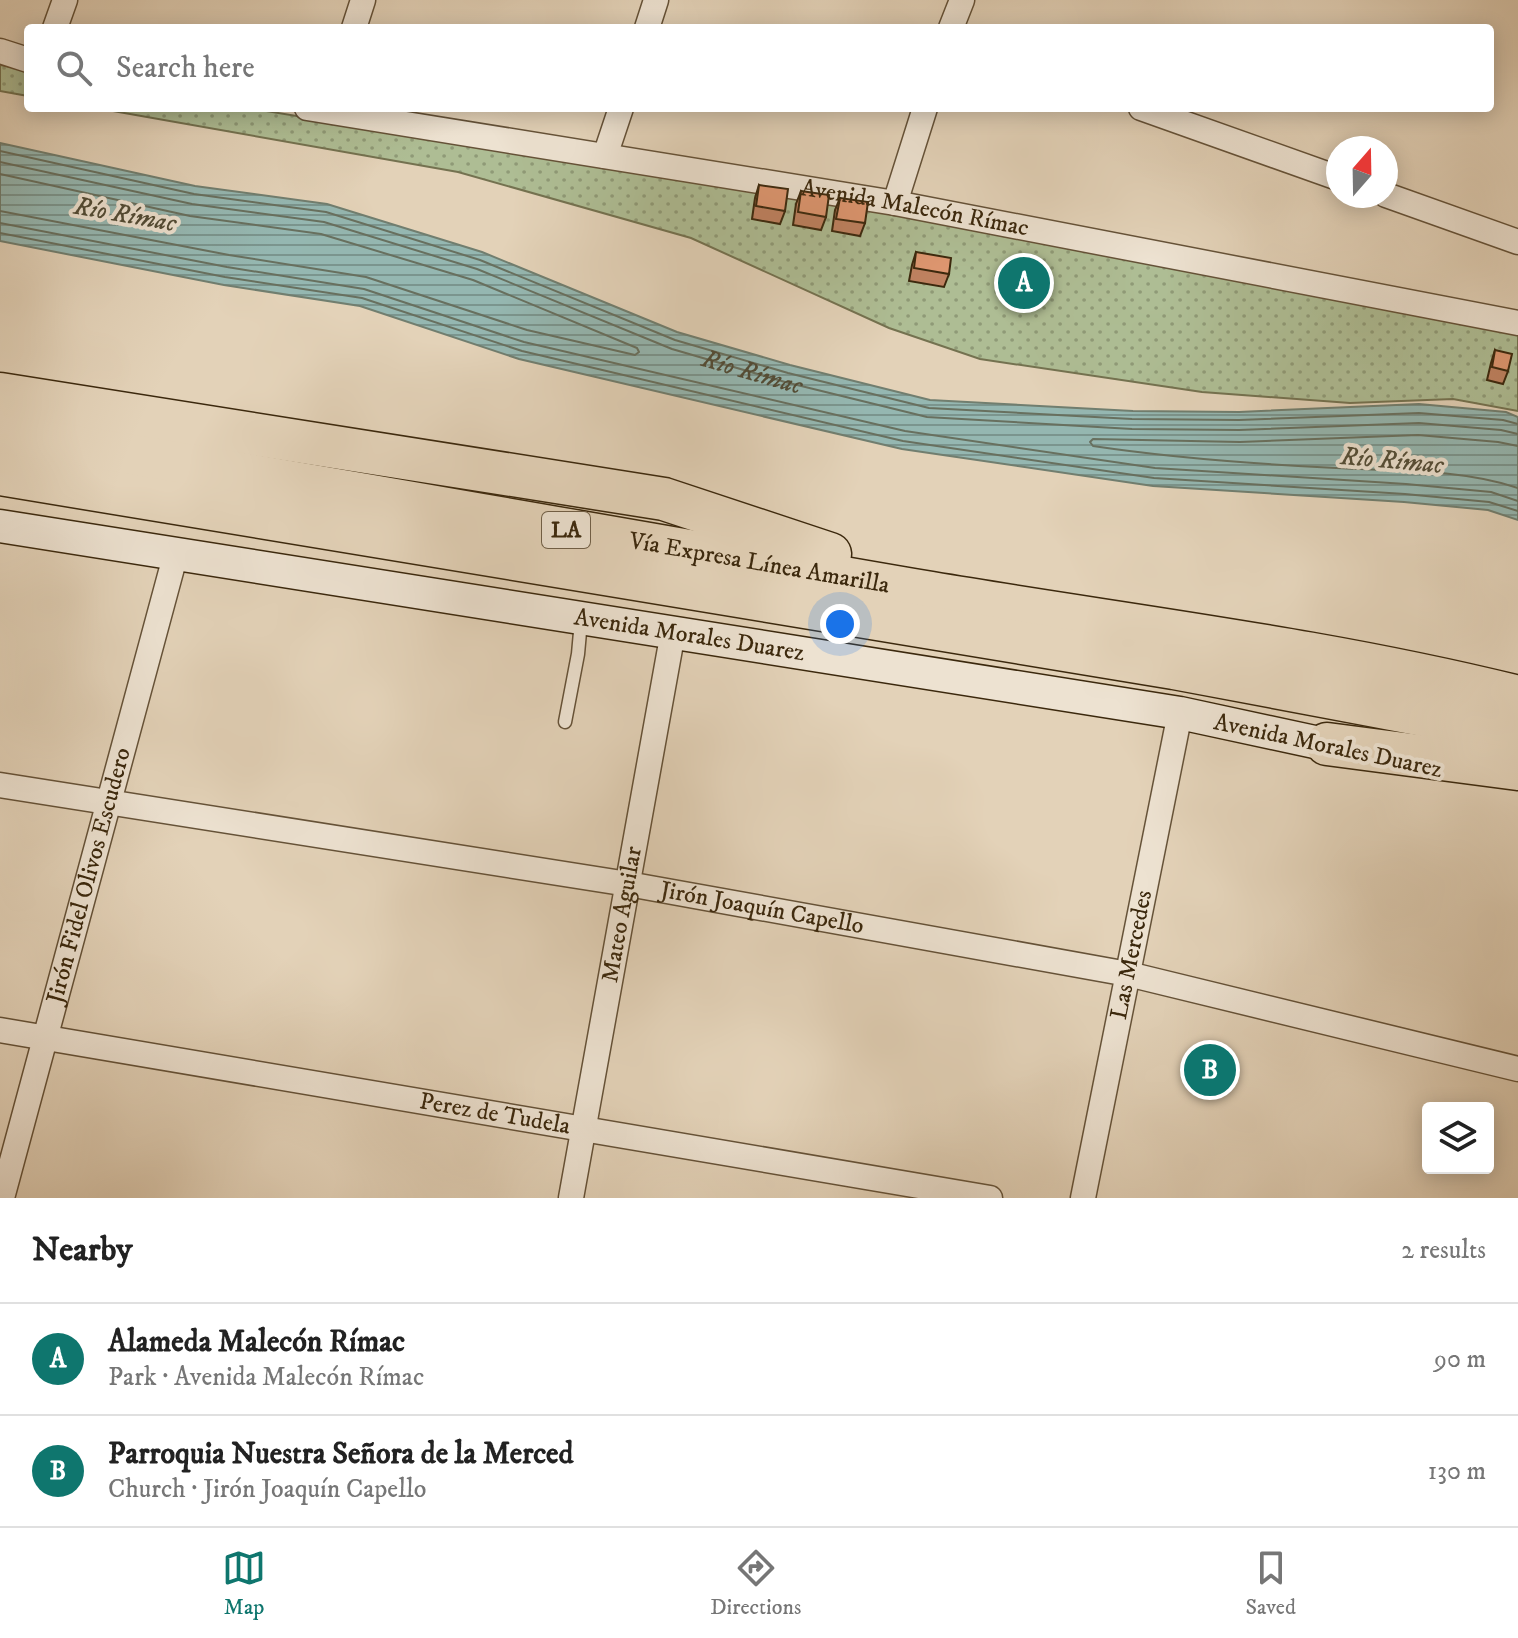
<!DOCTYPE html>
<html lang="en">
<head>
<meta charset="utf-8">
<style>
	:root { --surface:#fff; --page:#f6f6f6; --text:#222; --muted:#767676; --line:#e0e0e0; --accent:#0f766e }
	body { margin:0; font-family:"IM FELL DW Pica",serif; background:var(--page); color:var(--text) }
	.controls { position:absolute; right:24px; bottom:24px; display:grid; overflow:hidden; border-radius:8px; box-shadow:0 4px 20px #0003 }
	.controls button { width:72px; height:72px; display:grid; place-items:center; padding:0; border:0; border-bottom:2px solid var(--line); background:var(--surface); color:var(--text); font:40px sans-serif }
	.compass { position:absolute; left:1326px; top:136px; width:72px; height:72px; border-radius:50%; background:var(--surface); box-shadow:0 4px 20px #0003; rotate:20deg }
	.you { position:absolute; left:840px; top:624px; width:28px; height:28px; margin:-20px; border:6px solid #fff; border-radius:50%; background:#1a73e8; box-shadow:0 0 0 12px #1a73e833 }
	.badge { display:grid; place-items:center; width:52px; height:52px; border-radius:50%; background:var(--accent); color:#fff; font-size:26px; font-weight:700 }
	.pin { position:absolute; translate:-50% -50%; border:4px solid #fff; box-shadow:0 2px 8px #0006 }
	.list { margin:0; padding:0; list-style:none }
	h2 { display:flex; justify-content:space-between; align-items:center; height:104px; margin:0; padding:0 32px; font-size:34px }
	h2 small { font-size:26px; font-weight:400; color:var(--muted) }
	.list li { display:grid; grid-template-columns:52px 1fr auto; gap:24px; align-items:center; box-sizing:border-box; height:112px; padding:0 32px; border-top:2px solid var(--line) }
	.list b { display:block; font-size:30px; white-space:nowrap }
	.list p { margin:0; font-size:26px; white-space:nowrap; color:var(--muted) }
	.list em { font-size:26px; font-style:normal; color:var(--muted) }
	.icon { flex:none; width:44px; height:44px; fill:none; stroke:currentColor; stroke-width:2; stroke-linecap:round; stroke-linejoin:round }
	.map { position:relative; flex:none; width:1518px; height:1198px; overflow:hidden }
	.search { position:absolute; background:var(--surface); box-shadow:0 4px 20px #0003; left:24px; right:24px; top:24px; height:88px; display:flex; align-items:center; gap:20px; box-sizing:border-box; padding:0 28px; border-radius:8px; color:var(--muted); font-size:30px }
	.sheet { height:328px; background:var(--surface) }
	nav { display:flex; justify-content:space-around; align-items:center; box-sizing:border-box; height:112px; border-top:2px solid var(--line); background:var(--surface); font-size:22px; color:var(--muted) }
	nav a { display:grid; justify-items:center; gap:4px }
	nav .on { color:var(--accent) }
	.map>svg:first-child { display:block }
	.park { fill:url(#park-dots); stroke:#747250; stroke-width:2 }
	.water { fill:url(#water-rules); stroke:#717e6f; stroke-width:2 }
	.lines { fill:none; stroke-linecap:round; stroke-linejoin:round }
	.shore { stroke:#68705f; stroke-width:2 }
	.service-casing { stroke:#655238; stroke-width:15 }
	.minor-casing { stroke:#655238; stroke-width:27 }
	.secondary-casing { stroke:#3b280d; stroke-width:35 }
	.motorway-casing { stroke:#3b280d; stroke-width:45 }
	.service { stroke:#ede2d1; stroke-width:12 }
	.minor { stroke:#ede2d1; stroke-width:24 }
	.secondary { stroke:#ede2d1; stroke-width:32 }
	.motorway { stroke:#e3d2b8; stroke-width:42 }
	.wall { fill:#c08261; stroke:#3b280d; stroke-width:2 }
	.building { fill:#df9771; stroke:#3b280d; stroke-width:2 }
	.labels { text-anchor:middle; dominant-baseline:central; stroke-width:8; stroke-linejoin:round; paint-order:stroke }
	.shield { fill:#ede2d1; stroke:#706048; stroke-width:2 }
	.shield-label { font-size:22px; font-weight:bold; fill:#3b280d }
	.street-label { font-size:24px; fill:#3b280d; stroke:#ede2d1 }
	.water-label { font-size:26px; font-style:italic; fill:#524c36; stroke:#ede2d1 }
</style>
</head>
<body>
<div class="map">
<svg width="1518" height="1198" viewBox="0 0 1518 1198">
	<defs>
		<pattern id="park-dots" width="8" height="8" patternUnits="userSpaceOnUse" patternTransform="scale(2)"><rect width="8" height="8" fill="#aebd94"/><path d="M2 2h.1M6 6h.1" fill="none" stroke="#8f9a77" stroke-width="1.8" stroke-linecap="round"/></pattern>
		<pattern id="water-rules" width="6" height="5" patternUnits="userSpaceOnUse" patternTransform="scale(2)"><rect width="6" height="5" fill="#95b7b1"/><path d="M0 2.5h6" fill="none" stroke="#7b958e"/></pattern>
	</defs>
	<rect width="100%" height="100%" fill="#e3d2b8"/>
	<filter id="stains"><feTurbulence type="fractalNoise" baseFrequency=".0025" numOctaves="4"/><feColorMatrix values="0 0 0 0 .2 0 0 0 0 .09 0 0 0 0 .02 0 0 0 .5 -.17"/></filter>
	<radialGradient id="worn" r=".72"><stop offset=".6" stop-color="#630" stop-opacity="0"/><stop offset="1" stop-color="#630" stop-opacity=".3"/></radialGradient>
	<!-- park -->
	<g class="park">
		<polygon points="0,65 28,70 28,96 0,91"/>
		<polygon points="96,108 248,108 899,215 1518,333 1518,411 1453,399 1350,403 1202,392 980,359 889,328 691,238 458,172"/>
	</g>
	<!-- water -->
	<polygon class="water" points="0,143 195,186 327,204 482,252 677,332 790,365 930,400 1133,411 1239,412 1419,404 1506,412 1518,417 1518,520 1488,510 1404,502 1153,486 902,449 519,359 360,306 224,285 0,241"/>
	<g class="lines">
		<!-- shore -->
		<g class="shore">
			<polyline points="0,151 194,194 326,212 480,260 675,340 788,373 929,408 1132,419 1239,420 1419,413 1503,420 1518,424"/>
			<path id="s1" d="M0,162L192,204L324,222L477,269L672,349L785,382L927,417L1132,429L1239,430L1419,423L1501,430L1518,434"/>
			<polyline points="0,174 190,216 321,234 473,280 637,348 639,352 635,355 527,330 366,277 229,255 0,211"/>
			<polyline points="0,223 227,267 364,289 524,342 905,431 1155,468 1406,484 1491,492 1518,501"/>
			<polyline points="0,233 225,277 362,298 522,351 903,441 1154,478 1405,494 1489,502 1518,511"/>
			<path d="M1518,446L1498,442L1418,435L1240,442L1093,439L1090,442L1093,446C1173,458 1255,464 1336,468C1396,471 1461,469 1518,488"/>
		</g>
		<defs>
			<polyline id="service" points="565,722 578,654 581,621"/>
			<g id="minor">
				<polyline points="55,28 65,0"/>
				<polyline points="354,28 363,0"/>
				<polyline points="647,28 656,0"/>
				<polyline points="951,28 962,0"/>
				<polyline points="0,51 28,60"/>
				<path id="s2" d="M307,108L895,203L1518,323"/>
				<polyline points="1141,108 1338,178"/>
				<polyline points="605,156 621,108"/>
				<polyline points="1386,195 1518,242"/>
				<polyline points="895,203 925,108"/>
				<path id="s3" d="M0,785L628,884L1128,974L1518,1069"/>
				<path id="s4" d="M0,1030L990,1198"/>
				<path id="s5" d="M2,1198L176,553"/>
				<path id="s6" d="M571,1198L673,632"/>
				<path id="s7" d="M1083,1198L1180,713"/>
			</g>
			<g id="secondary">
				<path id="s8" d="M0,526L1180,713L1347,749"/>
			</g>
			<g id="motorway">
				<polyline points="0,394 664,499 830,554"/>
				<path id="s9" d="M0,435C311,483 621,540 931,593C1127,626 1325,649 1518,697"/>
				<polyline points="0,474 1174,668 1445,719 1518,736"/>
				<polyline points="1327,744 1518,769"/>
			</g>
		</defs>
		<!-- service casing -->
		<use href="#service" class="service-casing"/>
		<!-- minor casing -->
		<use href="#minor" class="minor-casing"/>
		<!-- secondary casing -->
		<use href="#secondary" class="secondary-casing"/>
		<!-- motorway casing -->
		<use href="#motorway" class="motorway-casing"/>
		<!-- service -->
		<use href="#service" class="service"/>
		<!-- minor -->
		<use href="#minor" class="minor"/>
		<!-- secondary -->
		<use href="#secondary" class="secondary"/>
		<!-- motorway -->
		<use href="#motorway" class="motorway"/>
	</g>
	<!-- wall -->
	<g class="wall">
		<polygon points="759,185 785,211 780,224 752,219 755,198"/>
		<polygon points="801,191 826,217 821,230 793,225 796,204"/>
		<polygon points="840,198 865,223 860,236 832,231 835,210"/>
		<polygon points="916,252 949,274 944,287 909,281 912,265"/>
		<polygon points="1495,350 1508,371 1503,384 1487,380 1491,363"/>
	</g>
	<!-- building -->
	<g class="building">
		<polygon points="759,185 788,189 785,211 756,206"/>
		<polygon points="801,191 829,195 826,217 798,212"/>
		<polygon points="840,198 868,202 865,223 836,219"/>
		<polygon points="916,252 951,258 949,274 914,268"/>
		<polygon points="1495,350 1512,354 1508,371 1492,367"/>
	</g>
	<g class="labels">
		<!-- shield labels -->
		<rect class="shield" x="542" y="512" width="48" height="36" rx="6"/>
		<g class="shield-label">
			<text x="566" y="530">LA</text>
		</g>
		<!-- street labels -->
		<g class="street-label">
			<text stroke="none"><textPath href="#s2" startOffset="616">Avenida Malecón Rímac</textPath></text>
			<text stroke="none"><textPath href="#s9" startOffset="770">Vía Expresa Línea Amarilla</textPath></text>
			<text stroke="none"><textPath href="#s8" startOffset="698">Avenida Morales Duarez</textPath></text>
			<text transform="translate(1328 746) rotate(12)">Avenida Morales Duarez</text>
			<text stroke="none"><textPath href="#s5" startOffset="334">Jirón Fidel Olivos Escudero</textPath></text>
			<text stroke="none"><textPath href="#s3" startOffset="772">Jirón Joaquín Capello</textPath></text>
			<text stroke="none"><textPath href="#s6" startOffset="288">Mateo Aguilar</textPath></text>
			<text stroke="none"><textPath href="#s7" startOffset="248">Las Mercedes</textPath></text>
			<text stroke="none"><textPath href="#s4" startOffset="502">Perez de Tudela</textPath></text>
		</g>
		<!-- water labels -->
		<g class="water-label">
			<text transform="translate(125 215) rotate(10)">Río Rímac</text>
			<text stroke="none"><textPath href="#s1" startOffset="784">Río Rímac</textPath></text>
			<text transform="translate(1392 461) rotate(5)">Río Rímac</text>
		</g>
	</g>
	<rect width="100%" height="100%" filter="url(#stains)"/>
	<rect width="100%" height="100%" fill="url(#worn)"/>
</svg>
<div class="controls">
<button><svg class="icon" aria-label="layers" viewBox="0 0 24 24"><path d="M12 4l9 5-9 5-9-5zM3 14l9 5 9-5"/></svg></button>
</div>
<svg class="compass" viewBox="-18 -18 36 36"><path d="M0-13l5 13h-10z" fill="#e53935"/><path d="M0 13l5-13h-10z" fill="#767676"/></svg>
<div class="you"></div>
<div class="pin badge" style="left:1024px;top:283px">A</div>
<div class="pin badge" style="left:1210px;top:1070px">B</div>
<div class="search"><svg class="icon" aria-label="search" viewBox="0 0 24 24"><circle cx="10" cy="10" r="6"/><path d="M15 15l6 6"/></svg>Search here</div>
</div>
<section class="sheet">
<h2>Nearby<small>2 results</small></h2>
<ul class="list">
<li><span class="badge">A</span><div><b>Alameda Malecón Rímac</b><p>Park · Avenida Malecón Rímac</p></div><em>90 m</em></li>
<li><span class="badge">B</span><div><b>Parroquia Nuestra Señora de la Merced</b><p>Church · Jirón Joaquín Capello</p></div><em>130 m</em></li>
</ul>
</section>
<nav>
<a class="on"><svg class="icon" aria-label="map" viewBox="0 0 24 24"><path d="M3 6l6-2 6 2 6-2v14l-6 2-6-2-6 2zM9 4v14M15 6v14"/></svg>Map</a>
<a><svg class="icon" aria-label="directions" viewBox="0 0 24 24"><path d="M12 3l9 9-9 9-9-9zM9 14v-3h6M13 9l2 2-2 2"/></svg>Directions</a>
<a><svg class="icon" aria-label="saved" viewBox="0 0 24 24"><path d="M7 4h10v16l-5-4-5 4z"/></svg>Saved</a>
</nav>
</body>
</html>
